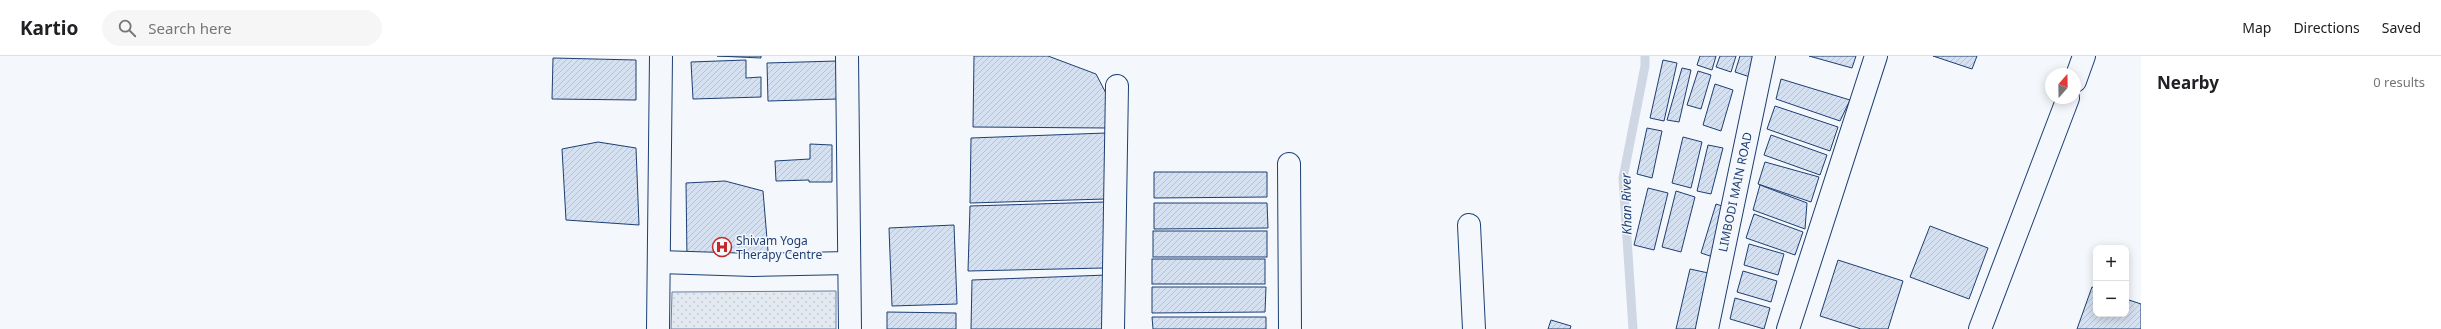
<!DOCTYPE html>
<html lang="en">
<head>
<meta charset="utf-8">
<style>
	:root { --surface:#fff; --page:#f6f6f6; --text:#202124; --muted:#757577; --line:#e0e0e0 }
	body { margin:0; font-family:"Noto Sans",sans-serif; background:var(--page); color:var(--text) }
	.controls { position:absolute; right:12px; bottom:12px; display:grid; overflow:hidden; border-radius:8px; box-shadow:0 2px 10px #0003 }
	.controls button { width:36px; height:36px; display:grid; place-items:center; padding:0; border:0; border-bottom:1px solid var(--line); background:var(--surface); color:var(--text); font:20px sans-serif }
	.compass { position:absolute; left:2045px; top:12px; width:36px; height:36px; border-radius:50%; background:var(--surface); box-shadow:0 2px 10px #0003; rotate:20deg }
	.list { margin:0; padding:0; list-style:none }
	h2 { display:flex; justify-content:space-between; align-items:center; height:52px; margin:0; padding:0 16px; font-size:17px }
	h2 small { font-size:13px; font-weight:400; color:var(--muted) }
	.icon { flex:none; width:22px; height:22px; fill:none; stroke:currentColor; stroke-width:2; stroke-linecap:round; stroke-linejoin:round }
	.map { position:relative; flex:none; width:2141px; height:273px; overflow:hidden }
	header { display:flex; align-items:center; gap:24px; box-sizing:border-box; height:56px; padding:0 20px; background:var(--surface); border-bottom:1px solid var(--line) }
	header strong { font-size:19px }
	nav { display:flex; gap:22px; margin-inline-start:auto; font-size:14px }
	.search { width:280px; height:36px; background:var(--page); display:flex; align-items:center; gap:10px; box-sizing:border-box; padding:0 14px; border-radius:22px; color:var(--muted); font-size:15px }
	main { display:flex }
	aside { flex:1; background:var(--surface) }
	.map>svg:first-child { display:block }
	.garden { fill:url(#garden-dots); stroke:#687fa3 }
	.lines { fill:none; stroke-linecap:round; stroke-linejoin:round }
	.stream { stroke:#cfd7e4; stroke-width:9 }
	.building { fill:url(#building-hatch); stroke:#1d3f73 }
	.street-casing { stroke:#1d3f73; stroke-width:24 }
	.street { stroke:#f4f7fb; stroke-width:22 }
	.labels { text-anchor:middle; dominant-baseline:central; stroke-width:3; stroke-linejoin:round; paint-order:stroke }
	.street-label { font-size:12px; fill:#1d3f73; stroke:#f4f7fb }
	.poi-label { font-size:12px; fill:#1d3f73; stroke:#f4f7fb; text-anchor:start }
	.water-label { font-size:13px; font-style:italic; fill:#1d3f73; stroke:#f4f7fb }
</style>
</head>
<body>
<header>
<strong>Kartio</strong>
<div class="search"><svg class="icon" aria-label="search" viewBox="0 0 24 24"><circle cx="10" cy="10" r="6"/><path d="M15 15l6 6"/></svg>Search here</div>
<nav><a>Map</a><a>Directions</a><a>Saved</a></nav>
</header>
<main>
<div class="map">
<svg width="2141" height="273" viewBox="0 0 2141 273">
	<defs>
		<pattern id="garden-dots" width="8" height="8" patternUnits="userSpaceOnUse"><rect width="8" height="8" fill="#e3e9f0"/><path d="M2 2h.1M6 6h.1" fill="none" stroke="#c2c9d1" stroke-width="1.8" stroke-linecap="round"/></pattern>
		<pattern id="building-hatch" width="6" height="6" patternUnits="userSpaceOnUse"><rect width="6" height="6" fill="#d5e0f0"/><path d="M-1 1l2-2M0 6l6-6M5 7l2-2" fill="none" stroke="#b6c1d1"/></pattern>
	</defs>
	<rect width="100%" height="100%" fill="#f4f7fb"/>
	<!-- garden -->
	<polygon class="garden" points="836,235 836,273 671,273 672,236"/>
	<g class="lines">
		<!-- stream -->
		<polyline class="stream" points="1633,273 1623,122 1645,10 1645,0"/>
	</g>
	<!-- building -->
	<g class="building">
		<polygon points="717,0 761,0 761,2"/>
		<polygon points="974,0 1048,0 1096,18 1109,43 1107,72 973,71"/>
		<polygon points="1700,0 1716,0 1712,14 1697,9"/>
		<polygon points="1720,0 1736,0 1731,16 1716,11"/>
		<polygon points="1740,0 1756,0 1750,21 1735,16"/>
		<polygon points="1809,0 1856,0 1852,12"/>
		<polygon points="1933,0 1977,0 1972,13"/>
		<polygon points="553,2 636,4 636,44 552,43"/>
		<polygon points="746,4 746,22 761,21 761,41 693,43 691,6"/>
		<polygon points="1663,4 1677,7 1664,65 1650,62"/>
		<polygon points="837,5 838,43 768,45 767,7"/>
		<polygon points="1682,12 1691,14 1679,66 1667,64"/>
		<polygon points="1698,15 1711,19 1701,53 1687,49"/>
		<polygon points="1781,23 1850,44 1840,65 1776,43"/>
		<polygon points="1715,28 1733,34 1721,75 1703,69"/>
		<polygon points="1775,50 1838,71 1830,95 1767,73"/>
		<polygon points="1647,72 1662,75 1652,122 1637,118"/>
		<polygon points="1106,77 1105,143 970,147 971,82"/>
		<polygon points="1771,79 1827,99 1820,119 1764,99"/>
		<polygon points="1683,81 1702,86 1691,132 1672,127"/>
		<polygon points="598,86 636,92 639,169 566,164 562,93"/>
		<polygon points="810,88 832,89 832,126 809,126 809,124 776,125 775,105 810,103"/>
		<polygon points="1708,89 1723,92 1711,138 1697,135"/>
		<polygon points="1765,106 1819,121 1811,146 1758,128"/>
		<polygon points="1154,116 1267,116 1267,141 1154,142"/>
		<polygon points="725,125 763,135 769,207 687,203 686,127"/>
		<polygon points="1760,129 1807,147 1805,173 1753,154"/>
		<polygon points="1648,132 1668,137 1654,194 1634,189"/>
		<polygon points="1676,135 1695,141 1681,196 1662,191"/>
		<polygon points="1105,146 1104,212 968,215 970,150"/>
		<polygon points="1154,147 1267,147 1268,172 1154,173"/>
		<polygon points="1716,148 1731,153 1716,202 1701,197"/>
		<polygon points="1754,158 1803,176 1795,199 1746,182"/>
		<polygon points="954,169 957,248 892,250 889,172"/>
		<polygon points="1930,170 1988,192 1969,243 1910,221"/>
		<rect x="1153" y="175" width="114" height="26"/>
		<polygon points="1749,188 1784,198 1778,219 1744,209"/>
		<rect x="1152" y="203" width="113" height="25"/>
		<polygon points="1838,204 1903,225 1888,273 1861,273 1820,260"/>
		<polygon points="1690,213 1713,218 1700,273 1676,273"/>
		<polygon points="1743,215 1777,225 1771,246 1737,236"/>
		<polygon points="1107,219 1106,273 971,273 972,224"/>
		<polygon points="1152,231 1266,231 1265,256 1152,257"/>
		<polygon points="2092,231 2096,232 2096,258 2126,258 2126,243 2141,248 2141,273 2077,273"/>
		<polygon points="1735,242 1770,252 1764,273 1730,263"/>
		<polygon points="887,256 956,257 956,273 887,273"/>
		<polygon points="1152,261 1266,261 1266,273 1153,273"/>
		<polygon points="1551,264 1571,270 1570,273 1548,273"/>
	</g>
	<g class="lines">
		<defs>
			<g id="street">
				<polyline points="847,0 850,273"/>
				<polyline points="2075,25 2084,0"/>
				<polyline points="1289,108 1290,273"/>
				<polyline points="1469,169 1474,273"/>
				<polyline points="659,206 753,209 849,207"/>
				<polyline points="658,273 661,0"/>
				<polyline points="1113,273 1117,30"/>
				<polyline points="1707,273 1764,0"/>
				<polyline points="1788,273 1876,0"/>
				<polyline points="1980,273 2068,42"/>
			</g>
		</defs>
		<!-- street casing -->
		<use href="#street" class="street-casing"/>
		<!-- street -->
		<use href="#street" class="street"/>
	</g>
	<!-- icons -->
	<defs>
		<symbol id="hospital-ring" viewBox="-11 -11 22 22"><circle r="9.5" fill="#f4f7fb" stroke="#c62828" stroke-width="1.5"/><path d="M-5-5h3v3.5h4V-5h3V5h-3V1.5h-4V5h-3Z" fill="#c62828"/></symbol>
	</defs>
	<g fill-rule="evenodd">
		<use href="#hospital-ring" x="711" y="180" width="22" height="22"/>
	</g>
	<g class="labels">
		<!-- street labels -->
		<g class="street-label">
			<text transform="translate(1735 136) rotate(-78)">LIMBODI MAIN ROAD</text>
		</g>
		<!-- poi labels -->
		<g class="poi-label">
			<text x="736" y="184">Shivam Yoga<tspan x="736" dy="14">Therapy Centre</tspan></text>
		</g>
		<!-- water labels -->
		<g class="water-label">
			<text transform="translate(1626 148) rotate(-91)">Khan River</text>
		</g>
	</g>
</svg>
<div class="controls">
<button>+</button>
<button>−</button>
</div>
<svg class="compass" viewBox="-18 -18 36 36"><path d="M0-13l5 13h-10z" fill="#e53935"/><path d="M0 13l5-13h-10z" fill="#757577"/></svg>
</div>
<aside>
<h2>Nearby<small>0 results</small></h2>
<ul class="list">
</ul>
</aside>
</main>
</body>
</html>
